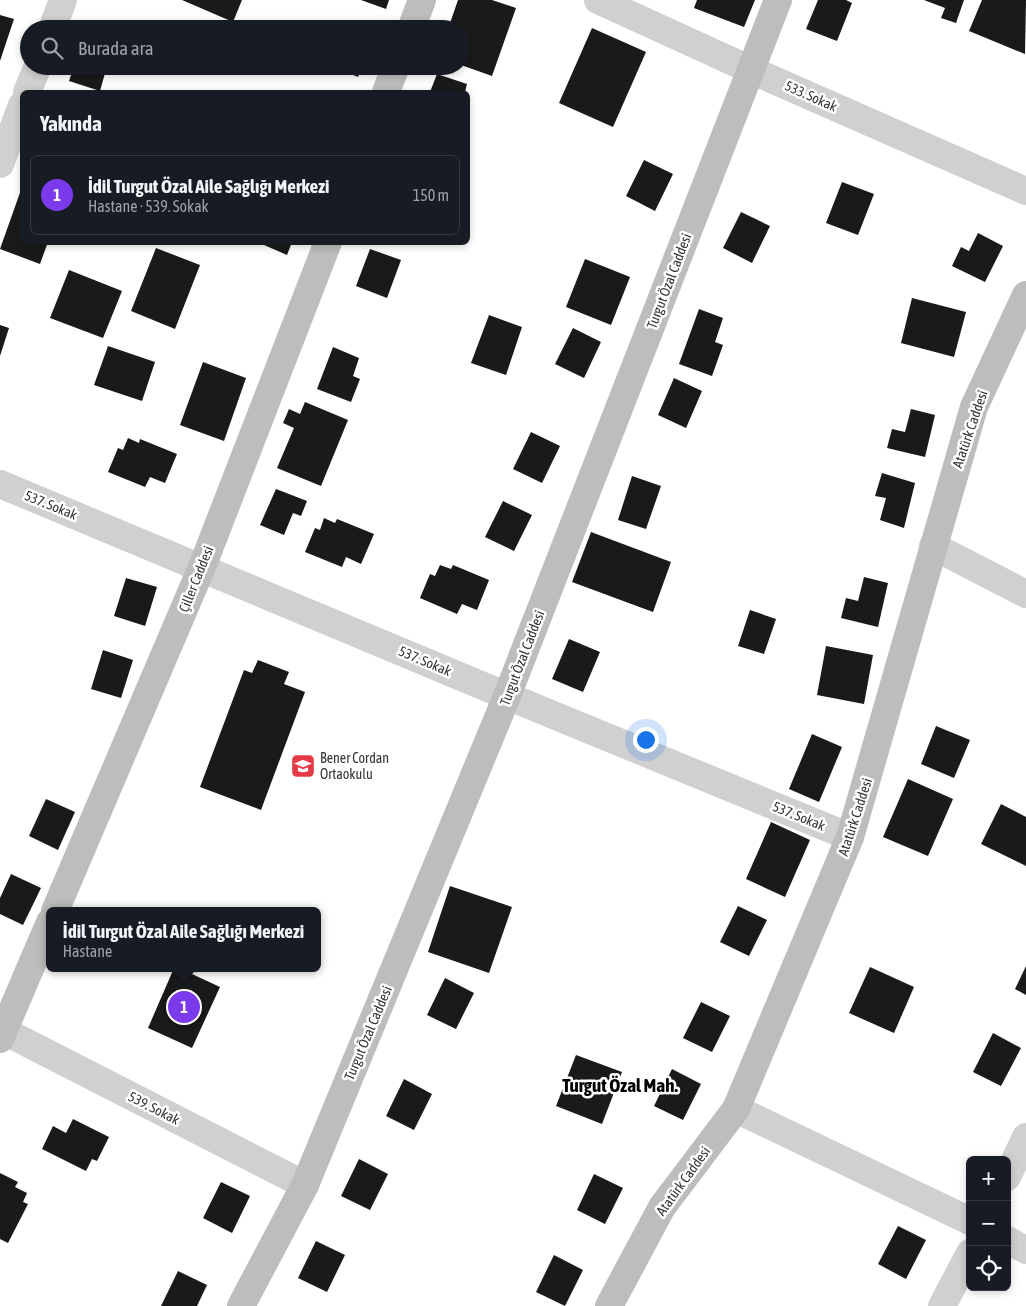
<!DOCTYPE html>
<html lang="tr">
<head>
<meta charset="utf-8">
<style>
	:root { --surface:#171b24; --page:#20242c; --text:#f1f3f6; --muted:#9ea1a6; --line:#363941; --accent:#7c3aed }
	body { margin:0; font-family:"Asap Condensed",sans-serif; background:var(--page); color:var(--text) }
	.controls { position:absolute; right:15px; bottom:15px; display:grid; overflow:hidden; border-radius:8px; box-shadow:0 2px 8px #0003 }
	.controls button { width:45px; height:45px; display:grid; place-items:center; padding:0; border:0; border-bottom:1px solid var(--line); background:var(--surface); color:var(--text); font:25px sans-serif }
	.you { position:absolute; left:645px; top:739px; width:18px; height:18px; margin:-12px; border:4px solid #fff; border-radius:50%; background:#1a73e8; box-shadow:0 0 0 8px #1a73e833 }
	.badge { display:grid; place-items:center; width:32px; height:32px; border-radius:50%; background:var(--accent); color:#fff; font-size:16px; font-weight:700 }
	.pin { position:absolute; translate:-50% -50%; border:2px solid #fff; box-shadow:0 1px 5px #0006 }
	.popup { position:absolute; left:46px; top:907px; width:275px; height:65px; box-sizing:border-box; display:grid; place-content:center; border-radius:8px; background:var(--surface); filter:drop-shadow(0 1px 4px #0005); font-size:16px; white-space:nowrap; color:var(--muted) }
	.popup b { font-size:19px; color:var(--text) }
	.popup::after { content:''; position:absolute; left:50%; top:100%; margin-left:-10px; border:10px solid transparent; border-top-color:var(--surface) }
	.list { margin:0; padding:0; list-style:none }
	h2 { display:flex; justify-content:space-between; align-items:center; height:65px; margin:0; padding:0 20px; font-size:21px }
	h2 small { font-size:16px; font-weight:400; color:var(--muted) }
	.list li { display:grid; grid-template-columns:32px 1fr auto; gap:15px; align-items:center; box-sizing:border-box; height:80px; margin:0 10px 10px; padding:0 10px; border:1px solid var(--line); border-radius:8px }
	.list b { display:block; font-size:19px; white-space:nowrap }
	.list p { margin:0; font-size:16px; white-space:nowrap; color:var(--muted) }
	.list em { font-size:16px; font-style:normal; color:var(--muted) }
	.icon { flex:none; width:28px; height:28px; fill:none; stroke:currentColor; stroke-width:2; stroke-linecap:round; stroke-linejoin:round }
	.map { position:relative; flex:none; width:1026px; height:1306px; overflow:hidden }
	.search { position:absolute; background:var(--surface); box-shadow:0 2px 8px #0003; left:20px; top:20px; width:450px; height:55px; display:flex; align-items:center; gap:12px; box-sizing:border-box; padding:0 18px; border-radius:28px; color:var(--muted); font-size:19px }
	.panel { position:absolute; background:var(--surface); box-shadow:0 2px 8px #0003; left:20px; top:90px; width:450px; height:155px; border-radius:8px }
	.map>svg:first-child { display:block }
	.building { fill:#1a1a1a }
	.lines { fill:none; stroke-linecap:round; stroke-linejoin:round }
	.street { stroke:#d0d0d0; stroke-width:28 }
	.secondary { stroke:#bdbdbd; stroke-width:28 }
	.labels { text-anchor:middle; dominant-baseline:central; stroke-width:5; stroke-linejoin:round; paint-order:stroke }
	.street-label { font-size:14px; fill:#333; stroke:#fff }
	.poi-label { font-size:14px; fill:#333; stroke:#fff; text-anchor:start }
	.district-label { font-size:19px; font-weight:bold; fill:#000; stroke:#fff }
</style>
</head>
<body>
<div class="map">
<svg width="1026" height="1306" viewBox="0 0 1026 1306">
	<rect width="100%" height="100%" fill="#fff"/>
	<!-- building -->
	<g class="building">
		<polygon points="182,0 242,0 233,22"/>
		<polygon points="361,0 389,0 386,9"/>
		<polygon points="458,0 492,0 516,8 492,76 461,65 461,29 448,29"/>
		<polygon points="697,0 755,0 744,27 694,8"/>
		<polygon points="818,0 846,0 852,3 837,41 806,29"/>
		<polygon points="924,0 964,0 956,23 941,18 945,8"/>
		<polygon points="982,0 1026,0 1025,54 969,31"/>
		<polygon points="0,15 14,19 0,61"/>
		<polygon points="592,28 646,52 613,127 559,103"/>
		<polygon points="74,66 107,66 100,91 69,81"/>
		<polygon points="336,66 362,66 358,77 335,68"/>
		<polygon points="437,74 467,84 465,92 430,92"/>
		<polygon points="644,160 673,174 655,211 626,196"/>
		<polygon points="842,182 874,194 858,235 826,223"/>
		<polygon points="22,187 22,242 48,242 40,264 0,249"/>
		<polygon points="741,212 770,226 752,263 723,248"/>
		<polygon points="978,233 1003,246 985,282 952,266 961,247 969,251"/>
		<polygon points="265,242 292,242 287,255 264,245"/>
		<polygon points="156,248 200,265 175,329 131,311"/>
		<polygon points="370,249 401,260 387,298 356,286"/>
		<polygon points="585,259 630,277 611,325 566,307"/>
		<polygon points="69,270 122,291 103,338 50,318"/>
		<polygon points="912,298 966,312 954,357 901,343"/>
		<polygon points="699,309 723,318 715,342 723,345 712,376 679,364"/>
		<polygon points="489,315 522,327 506,375 471,363"/>
		<polygon points="0,325 9,328 0,356"/>
		<polygon points="573,328 601,342 584,378 555,364"/>
		<polygon points="108,346 155,362 142,401 94,385"/>
		<polygon points="333,347 359,358 353,376 360,379 351,402 317,389"/>
		<polygon points="203,362 246,378 224,441 180,425"/>
		<polygon points="674,378 702,391 686,428 658,415"/>
		<polygon points="305,402 348,420 321,486 277,468 294,428 283,423 289,409 300,414"/>
		<polygon points="911,409 935,415 925,457 887,448 892,429 905,432"/>
		<polygon points="531,432 560,446 542,483 513,469"/>
		<polygon points="128,438 139,443 140,439 177,454 165,483 150,477 145,487 108,472 118,448 123,450"/>
		<polygon points="882,473 915,483 904,528 880,520 886,498 875,496"/>
		<polygon points="632,476 661,486 646,529 618,520"/>
		<polygon points="276,489 307,501 301,516 293,513 284,535 260,525"/>
		<polygon points="503,501 532,515 514,551 485,537"/>
		<polygon points="324,518 335,523 337,519 374,534 361,564 346,557 342,567 305,552 315,528 320,530"/>
		<polygon points="591,532 671,562 653,612 572,582"/>
		<polygon points="440,565 451,569 453,565 489,580 477,610 462,604 457,614 420,598 430,574 435,576"/>
		<polygon points="864,577 888,583 878,627 841,618 846,598 858,601"/>
		<polygon points="126,578 157,587 145,626 114,616"/>
		<polygon points="750,610 776,619 764,654 738,646"/>
		<polygon points="569,639 600,652 583,692 552,679"/>
		<polygon points="826,646 873,655 864,704 817,695"/>
		<polygon points="103,650 133,660 121,698 91,689"/>
		<polygon points="258,660 289,672 284,684 305,692 261,810 200,787 244,670 252,673"/>
		<polygon points="936,726 970,740 954,778 921,764"/>
		<polygon points="812,734 842,747 819,802 789,789"/>
		<polygon points="908,779 953,799 928,856 883,837"/>
		<polygon points="46,799 75,812 58,850 29,836"/>
		<polygon points="1001,804 1026,817 1026,866 981,844"/>
		<polygon points="771,822 810,840 785,897 746,879"/>
		<polygon points="11,874 41,888 23,925 0,914 0,898"/>
		<polygon points="450,886 512,907 489,973 428,952"/>
		<polygon points="738,906 767,920 749,956 720,942"/>
		<polygon points="1026,966 1026,995 1015,989"/>
		<polygon points="870,967 914,987 894,1033 849,1013"/>
		<polygon points="174,968 179,968 220,987 192,1048 148,1028"/>
		<polygon points="445,978 474,993 456,1029 427,1015"/>
		<polygon points="701,1002 730,1016 712,1052 683,1038"/>
		<polygon points="993,1033 1021,1048 1001,1086 973,1072"/>
		<polygon points="576,1055 622,1072 602,1124 556,1106"/>
		<polygon points="672,1069 701,1084 683,1120 654,1106"/>
		<polygon points="404,1079 432,1094 414,1130 386,1116"/>
		<polygon points="73,1119 109,1137 97,1161 92,1159 86,1171 42,1149 53,1126 66,1133"/>
		<polygon points="359,1159 388,1174 370,1210 341,1196"/>
		<polygon points="0,1173 18,1182 15,1187 27,1193 23,1202 28,1204 8,1243 0,1239"/>
		<polygon points="594,1174 623,1188 605,1224 577,1210"/>
		<polygon points="221,1182 250,1196 232,1233 203,1218"/>
		<polygon points="898,1226 926,1240 906,1279 878,1264"/>
		<polygon points="316,1241 345,1255 327,1292 298,1278"/>
		<polygon points="554,1255 583,1270 565,1306 536,1292"/>
		<polygon points="178,1271 207,1285 197,1306 161,1306"/>
	</g>
	<g class="lines">
		<!-- street -->
		<g class="street">
			<polyline points="598,0 751,70 1026,191"/>
			<polyline points="52,29 63,0"/>
			<polyline points="27,92 38,66"/>
			<polyline points="0,164 22,105"/>
			<polyline points="0,484 507,696 850,837"/>
			<polyline points="933,546 1026,594"/>
			<polyline points="4,1031 305,1185"/>
			<polyline points="736,1109 970,1221"/>
			<polyline points="1007,1177 1026,1137"/>
			<polyline points="1007,1240 1026,1250"/>
			<polyline points="942,1306 970,1253"/>
		</g>
		<!-- secondary -->
		<g class="secondary">
			<polyline points="411,29 422,0"/>
			<polyline points="386,92 396,66"/>
			<polyline points="55,911 202,567 328,242"/>
			<polyline points="0,1039 50,922"/>
			<polyline points="241,1306 305,1185 507,696 778,0"/>
			<polyline points="609,1306 662,1207 736,1109 850,837 974,407 1026,295"/>
		</g>
	</g>
	<!-- icons -->
	<defs>
		<symbol id="school-square" viewBox="-11 -11 22 22"><rect x="-9" y="-9" width="18" height="18" rx="4" fill="#e63946" stroke="#fff"/><path d="M0-5L7-2L0 1L-7-2ZM-4 1L0 2.5L4 1V4Q0 6-4 4Z" fill="#fff"/></symbol>
	</defs>
	<g fill-rule="evenodd">
		<use href="#school-square" x="289" y="752" width="28" height="28"/>
	</g>
	<g class="labels">
		<!-- street labels -->
		<g class="street-label">
			<text transform="translate(811 96) rotate(24)">533. Sokak</text>
			<text transform="translate(669 281) rotate(-69)">Turgut Özal Caddesi</text>
			<text transform="translate(970 429) rotate(-71)">Atatürk Caddesi</text>
			<text transform="translate(51 505) rotate(22)">537. Sokak</text>
			<text transform="translate(196 579) rotate(-68)">Çiller Caddesi</text>
			<text transform="translate(522 658) rotate(-69)">Turgut Özal Caddesi</text>
			<text transform="translate(425 661) rotate(23)">537. Sokak</text>
			<text transform="translate(799 816) rotate(22)">537. Sokak</text>
			<text transform="translate(855 817) rotate(-72)">Atatürk Caddesi</text>
			<text transform="translate(368 1033) rotate(-67)">Turgut Özal Caddesi</text>
			<text transform="translate(154 1108) rotate(27)">539. Sokak</text>
			<text transform="translate(683 1181) rotate(-54)">Atatürk Caddesi</text>
		</g>
		<!-- poi labels -->
		<g class="poi-label">
			<text x="320" y="758">Bener Cordan<tspan x="320" dy="16">Ortaokulu</tspan></text>
		</g>
		<!-- district labels -->
		<g class="district-label">
			<text x="620" y="1085">Turgut Özal Mah.</text>
		</g>
	</g>
</svg>
<div class="controls">
<button>+</button>
<button>−</button>
<button><svg class="icon" aria-label="locate" viewBox="0 0 24 24"><circle cx="12" cy="12" r="6"/><path d="M12 2v4M12 18v4M2 12h4M18 12h4"/></svg></button>
</div>
<div class="you"></div>
<div class="pin badge" style="left:184px;top:1007px">1</div>
<div class="popup"><b>İdil Turgut Özal Aile Sağlığı Merkezi</b>Hastane</div>
<div class="search"><svg class="icon" aria-label="search" viewBox="0 0 24 24"><circle cx="10" cy="10" r="6"/><path d="M15 15l6 6"/></svg>Burada ara</div>
<section class="panel">
<h2>Yakında<small></small></h2>
<ul class="list">
<li><span class="badge">1</span><div><b>İdil Turgut Özal Aile Sağlığı Merkezi</b><p>Hastane · 539. Sokak</p></div><em>150 m</em></li>
</ul>
</section>
</div>
</body>
</html>
